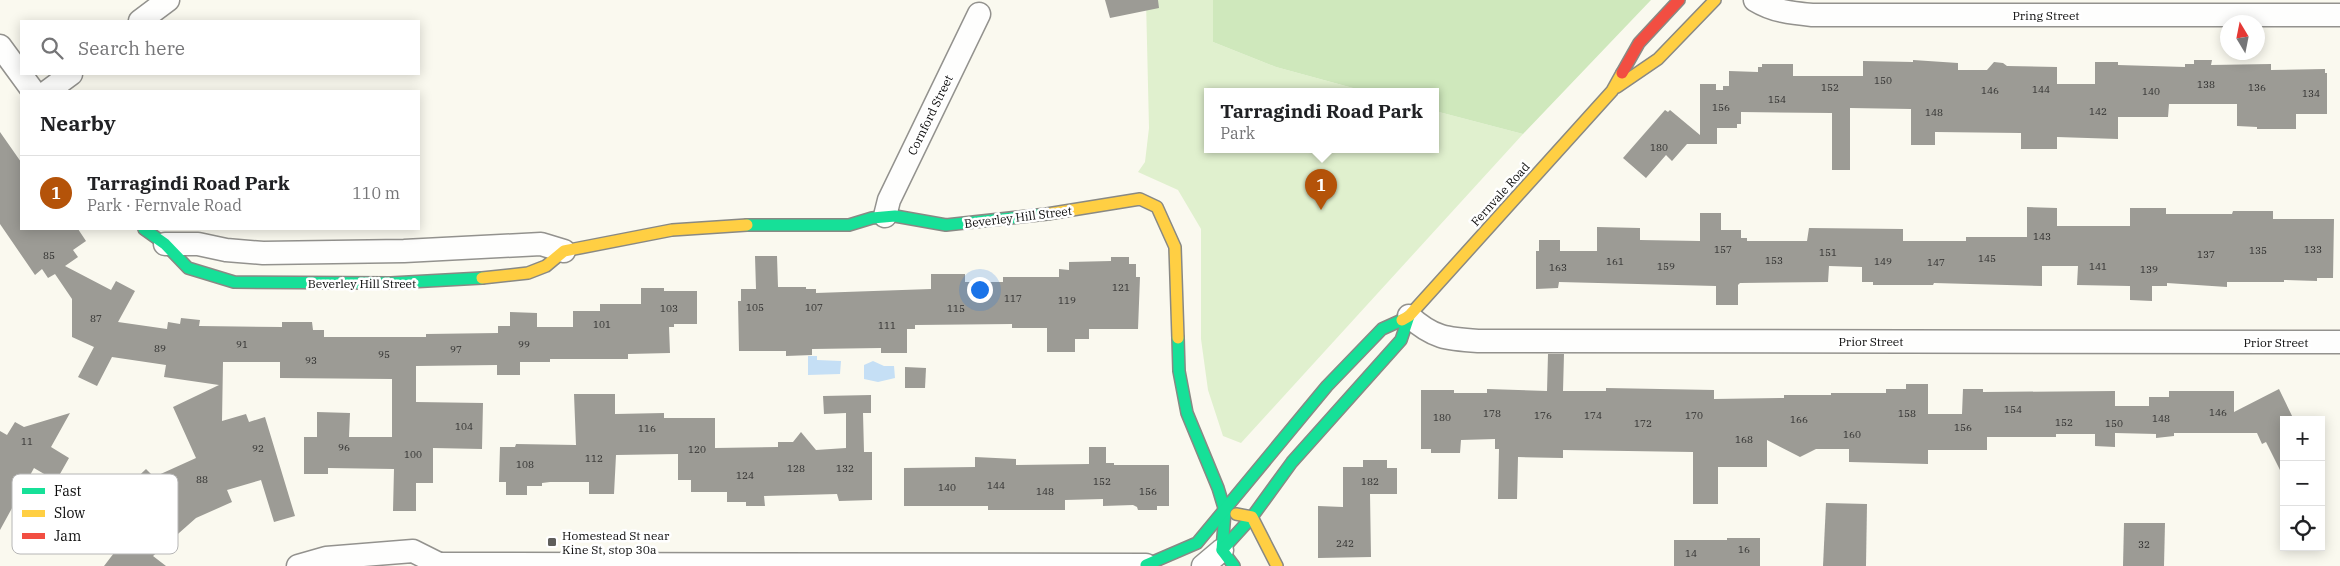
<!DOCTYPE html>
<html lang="en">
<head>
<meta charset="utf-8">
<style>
	:root { --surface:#fff; --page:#f6f6f6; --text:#202124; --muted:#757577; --line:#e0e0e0; --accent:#b45309 }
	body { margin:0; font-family:"IBM Plex Serif",serif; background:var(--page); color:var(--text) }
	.controls { position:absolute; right:15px; bottom:15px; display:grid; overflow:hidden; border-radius:0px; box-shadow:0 2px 12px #0003 }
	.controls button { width:45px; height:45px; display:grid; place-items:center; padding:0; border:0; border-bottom:1px solid var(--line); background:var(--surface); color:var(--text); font:25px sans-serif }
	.compass { position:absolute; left:2220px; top:15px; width:45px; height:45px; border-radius:50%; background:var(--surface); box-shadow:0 2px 12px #0003; rotate:350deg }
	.you { position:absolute; left:979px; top:289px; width:18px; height:18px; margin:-12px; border:4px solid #fff; border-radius:50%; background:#1a73e8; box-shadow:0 0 0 8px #1a73e833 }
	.badge { display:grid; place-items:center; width:32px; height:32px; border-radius:50%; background:var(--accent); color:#fff; font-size:16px; font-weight:700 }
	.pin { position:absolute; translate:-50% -41px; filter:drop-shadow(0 1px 2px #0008) }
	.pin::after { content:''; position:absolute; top:26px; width:18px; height:15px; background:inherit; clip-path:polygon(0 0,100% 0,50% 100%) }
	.popup { position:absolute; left:1204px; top:88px; width:235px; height:65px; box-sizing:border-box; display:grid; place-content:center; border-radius:0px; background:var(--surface); filter:drop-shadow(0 1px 4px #0005); font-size:16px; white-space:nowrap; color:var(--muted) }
	.popup b { font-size:19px; color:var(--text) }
	.popup::after { content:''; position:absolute; left:50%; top:100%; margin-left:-10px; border:10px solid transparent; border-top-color:var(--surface) }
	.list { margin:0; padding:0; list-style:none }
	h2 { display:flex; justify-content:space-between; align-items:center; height:65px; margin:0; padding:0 20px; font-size:21px }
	h2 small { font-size:16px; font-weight:400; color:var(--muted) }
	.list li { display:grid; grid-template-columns:32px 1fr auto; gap:15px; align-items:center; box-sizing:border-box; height:75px; padding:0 20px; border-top:1px solid var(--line) }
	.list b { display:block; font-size:19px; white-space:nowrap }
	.list p { margin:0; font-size:16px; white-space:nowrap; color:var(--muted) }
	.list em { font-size:16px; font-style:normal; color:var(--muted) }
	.icon { flex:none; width:28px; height:28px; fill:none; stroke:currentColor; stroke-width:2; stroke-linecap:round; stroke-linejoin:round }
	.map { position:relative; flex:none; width:2340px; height:566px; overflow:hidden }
	.search { position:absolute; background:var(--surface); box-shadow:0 2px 12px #0003; left:20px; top:20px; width:400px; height:55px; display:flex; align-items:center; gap:12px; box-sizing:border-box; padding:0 18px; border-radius:0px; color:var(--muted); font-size:19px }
	.panel { position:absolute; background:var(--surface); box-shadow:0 2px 12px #0003; left:20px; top:90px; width:400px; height:140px; border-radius:0px }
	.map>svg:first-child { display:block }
	.green { fill:#e0f0ce }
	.forest { fill:#cfe8bc }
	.water { fill:#c5dff5 }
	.building { fill:#9c9b95 }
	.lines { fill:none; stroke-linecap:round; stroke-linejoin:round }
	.street-casing { stroke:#93928e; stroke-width:25 }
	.fast-casing { stroke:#898984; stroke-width:14 }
	.slow-casing { stroke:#898984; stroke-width:14 }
	.jam-casing { stroke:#898984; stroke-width:14 }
	.street { stroke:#fefefd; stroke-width:22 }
	.fast { stroke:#16e098; stroke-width:11 }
	.slow { stroke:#ffcf43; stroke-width:11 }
	.jam { stroke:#f24e42; stroke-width:11 }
	.poi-dot { fill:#5f5e5b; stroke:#fff; stroke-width:2 }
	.labels { text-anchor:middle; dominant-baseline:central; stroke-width:5; stroke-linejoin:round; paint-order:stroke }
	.number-label { font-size:10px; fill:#2f2f2e }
	.street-label { font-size:12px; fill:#0b0b0b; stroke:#fff }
	.poi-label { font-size:12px; fill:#0b0b0b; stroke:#fff; text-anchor:start }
	.key { fill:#fff; stroke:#b6b6b6; stroke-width:1 }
	.key-label { font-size:14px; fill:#0b0b0b }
</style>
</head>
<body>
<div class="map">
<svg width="2340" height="566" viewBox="0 0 2340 566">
	<rect width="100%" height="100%" fill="#faf9ef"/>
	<!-- green -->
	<polygon class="green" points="1146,0 1213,0 1213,42 1276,67 1364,91 1207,91 1207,149 1435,149 1435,111 1523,134 1241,443 1223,436 1208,390 1201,339 1201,229 1178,190 1138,172 1145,162 1149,128"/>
	<!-- forest -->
	<polygon class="forest" points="1213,0 1651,0 1523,134 1435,111 1435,91 1364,91 1276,67 1213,42"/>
	<!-- water -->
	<g class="water">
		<polygon points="808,356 817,356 817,360 841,361 840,374 808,375"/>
		<polygon points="873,361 884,366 894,366 895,378 878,382 864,379 864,365"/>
	</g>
	<!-- building -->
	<g class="building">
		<polygon points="1105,0 1158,0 1159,8 1110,18"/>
		<polygon points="1913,60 1958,63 1958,70 1987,70 1994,62 2003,63 2007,66 2057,67 2057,84 2095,84 2095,62 2118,62 2118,65 2185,67 2185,64 2194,64 2194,60 2212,60 2211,65 2271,64 2271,70 2325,69 2325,73 2327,73 2327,114 2296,114 2296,129 2257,129 2257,127 2237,126 2237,104 2169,104 2168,117 2118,117 2118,139 2057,137 2057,149 2021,149 2021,133 1935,132 1935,145 1911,145 1911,109 1850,108 1850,170 1832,170 1832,113 1741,112 1741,124 1737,124 1737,128 1717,128 1717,144 1687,144 1672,161 1666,155 1646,178 1623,158 1665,110 1668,112 1670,110 1700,135 1700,84 1716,84 1716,90 1723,90 1723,86 1729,86 1729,71 1758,72 1758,67 1762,67 1762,64 1793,64 1793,76 1863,76 1863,61 1913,62"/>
		<polygon points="0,132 21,162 21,229 78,229 86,241 73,250 78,257 65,266 111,290 116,281 135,291 118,322 167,329 168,322 180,324 181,318 200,320 199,326 282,327 282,322 312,322 313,330 324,330 324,337 426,337 426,334 498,333 498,326 510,326 510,312 537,313 537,327 573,327 573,311 600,311 600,304 641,304 641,288 664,288 664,291 697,291 697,324 674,324 674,327 669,327 670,353 628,354 628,359 550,359 550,362 520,362 520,375 497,375 497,365 416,366 416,402 483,403 482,449 433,448 433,483 416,483 416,511 393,511 394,469 328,468 328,474 304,474 304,437 317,437 317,412 350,413 349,437 392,437 392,379 280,378 280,362 223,362 222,421 246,414 249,422 265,417 295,516 274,522 261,480 227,490 232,502 196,518 153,556 166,566 104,566 137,523 130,515 141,505 126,488 146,469 154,477 196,458 173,407 219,385 164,377 166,365 112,357 97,386 78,377 94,347 72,337 72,299 55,274 48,278 42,269 35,275 0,224"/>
		<polygon points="2027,207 2057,208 2057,226 2130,226 2130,208 2166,208 2166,214 2232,214 2233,211 2273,211 2273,219 2334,219 2333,278 2317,278 2317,281 2284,280 2284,282 2227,282 2227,287 2167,283 2167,286 2152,286 2152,301 2130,300 2130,286 2077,285 2078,266 2042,266 2042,286 1934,283 1933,285 1873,285 1873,282 1862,282 1862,267 1829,266 1828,282 1740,283 1738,285 1738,305 1716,305 1716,286 1559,282 1558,288 1536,289 1536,251 1539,251 1539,240 1560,240 1560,251 1597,251 1597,227 1640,228 1640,240 1700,241 1700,213 1721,213 1721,230 1741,230 1741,238 1747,238 1747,241 1807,241 1809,228 1903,229 1903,241 1966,241 1966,237 2027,237"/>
		<polygon points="755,256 777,256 778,287 806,287 806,289 816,289 816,293 931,289 931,274 965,274 965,282 1003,282 1003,277 1059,277 1059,269 1069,270 1069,262 1111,261 1111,257 1129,257 1129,264 1136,264 1136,277 1140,277 1138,329 1089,329 1089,339 1075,339 1075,352 1047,352 1047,328 1012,328 1012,324 915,325 915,329 907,329 907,353 881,353 881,348 812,349 812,355 786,356 786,351 739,351 738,301 741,301 741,289 756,289"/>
		<polygon points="1548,354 1564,354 1563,391 1606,391 1606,388 1714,390 1714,399 1784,398 1784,395 1831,395 1831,393 1886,393 1886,389 1906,389 1906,384 1928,384 1928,414 1962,414 1963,389 1983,389 1983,392 2115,391 2115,406 2149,406 2149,397 2169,397 2169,391 2234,391 2234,412 2279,389 2294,420 2284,420 2284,478 2266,442 2262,444 2257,433 2174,433 2174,436 2156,438 2156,434 2115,433 2115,447 2095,446 2095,434 2056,434 2056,437 1987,437 1987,450 1928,450 1928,464 1849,462 1849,449 1816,449 1800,457 1767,440 1767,467 1718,467 1718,504 1693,504 1693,452 1563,450 1563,458 1518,457 1517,499 1498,499 1499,449 1495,449 1495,439 1461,440 1460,453 1431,453 1431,449 1421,449 1421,390 1454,390 1454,393 1487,393 1487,389 1547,391"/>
		<polygon points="905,367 926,368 925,388 905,388"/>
		<polygon points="574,394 615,394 615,414 664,413 664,418 715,418 715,448 778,447 778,442 793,442 801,432 816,450 846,448 846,413 824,414 823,396 871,395 871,413 863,413 864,452 872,452 872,500 839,501 837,494 764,496 765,506 746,506 746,502 727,502 727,492 691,492 691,480 678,480 678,454 616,455 614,494 589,494 589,482 550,482 542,483 542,486 527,486 527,495 506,495 506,482 499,482 500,447 515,447 516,444 576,445"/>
		<polygon points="70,413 51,447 69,458 56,481 34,468 0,530 0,431 7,435 15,422 24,427"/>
		<polygon points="1089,447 1106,447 1106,463 1114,463 1114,465 1169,465 1169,506 1157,506 1157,510 1138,510 1137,507 1133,505 1103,506 1103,499 1065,500 1065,510 988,510 988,506 904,506 904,468 975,467 975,457 1016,459 1016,465 1089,464"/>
		<polygon points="1363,460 1387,460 1387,468 1397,468 1397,494 1370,494 1371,557 1318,558 1318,506 1343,507 1343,467 1363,467"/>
		<polygon points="1826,503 1867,504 1866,566 1823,566"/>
		<polygon points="2124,523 2165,523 2164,566 2123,566"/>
		<polygon points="1727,538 1760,538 1760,566 1674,566 1674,540 1727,540"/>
	</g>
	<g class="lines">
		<defs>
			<g id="street">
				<path d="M1755,0C1773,11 1791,13 1812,15H2340"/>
				<polyline points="140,21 168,0"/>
				<polyline points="0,46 33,91"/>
				<polyline points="48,91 71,74"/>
				<polyline points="885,216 889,200 979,14"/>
				<polyline points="165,244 198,244 226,250 263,253 404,251 541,244 564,251"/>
				<path d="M1409,316C1433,338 1447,339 1478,341L2340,342"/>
				<polyline points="298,566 326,558 413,551 439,564"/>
				<polyline points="433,566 439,564 1146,565"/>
				<polyline points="1203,566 1222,550"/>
			</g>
			<g id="fast">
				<polyline points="747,225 849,225 872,218 895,216 946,225 1047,214"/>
				<polyline points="144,229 165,244 188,268 234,282 391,283 482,278"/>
				<polyline points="1178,338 1179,371 1187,413 1218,488 1225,511 1222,550 1234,566"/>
				<polyline points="1222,550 1252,517 1292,462 1401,340 1409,316"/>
				<polyline points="1146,565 1197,543 1327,386 1382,329 1402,320"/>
			</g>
			<g id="slow">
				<polyline points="1617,87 1658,59 1715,0"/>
				<polyline points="1047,214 1140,199 1157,207 1175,247 1178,338"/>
				<polyline points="482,278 528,273 546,266 564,251 672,230 747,225"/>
				<polyline points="1402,320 1409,316 1612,91 1622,73"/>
				<polyline points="1236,514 1252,517 1277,566"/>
			</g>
			<polyline id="jam" points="1622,73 1639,43 1679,0"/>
		</defs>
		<!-- street casing -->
		<use href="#street" class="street-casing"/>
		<!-- fast casing -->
		<use href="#fast" class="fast-casing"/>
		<!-- slow casing -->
		<use href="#slow" class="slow-casing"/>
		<!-- jam casing -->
		<use href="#jam" class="jam-casing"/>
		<!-- street -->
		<use href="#street" class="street"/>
		<!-- fast -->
		<use href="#fast" class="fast"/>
		<!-- slow -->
		<use href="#slow" class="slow"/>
		<!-- jam -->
		<use href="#jam" class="jam"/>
	</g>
	<!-- markers -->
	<rect class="poi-dot" x="547" y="537" width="10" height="10" rx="2.5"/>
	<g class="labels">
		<!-- number labels -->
		<g class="number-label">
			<text x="1883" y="80">150</text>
			<text x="2206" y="84">138</text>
			<text x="1830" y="87">152</text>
			<text x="2257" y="87">136</text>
			<text x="2041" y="89">144</text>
			<text x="1990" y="90">146</text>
			<text x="2151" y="91">140</text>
			<text x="2311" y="93">134</text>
			<text x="1777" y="99">154</text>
			<text x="1721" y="107">156</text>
			<text x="2098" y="111">142</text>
			<text x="1934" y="112">148</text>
			<text x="1659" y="147">180</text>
			<text x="2042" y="236">143</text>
			<text x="1723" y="249">157</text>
			<text x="2313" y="249">133</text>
			<text x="2258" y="250">135</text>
			<text x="1828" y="252">151</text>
			<text x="2206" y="254">137</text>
			<text x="49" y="255">85</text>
			<text x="1987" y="258">145</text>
			<text x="1774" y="260">153</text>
			<text x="1615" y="261">161</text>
			<text x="1883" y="261">149</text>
			<text x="1936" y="262">147</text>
			<text x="1666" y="266">159</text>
			<text x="2098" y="266">141</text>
			<text x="1558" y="267">163</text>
			<text x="2149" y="269">139</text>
			<text x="1121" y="287">121</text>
			<text x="1013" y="298">117</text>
			<text x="1067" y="300">119</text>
			<text x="755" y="307">105</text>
			<text x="814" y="307">107</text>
			<text x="669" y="308">103</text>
			<text x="956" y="308">115</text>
			<text x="96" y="318">87</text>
			<text x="602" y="324">101</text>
			<text x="887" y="325">111</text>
			<text x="242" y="344">91</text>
			<text x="524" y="344">99</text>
			<text x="160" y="348">89</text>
			<text x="456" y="349">97</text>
			<text x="384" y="354">95</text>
			<text x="311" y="360">93</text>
			<text x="2013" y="409">154</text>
			<text x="2218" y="412">146</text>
			<text x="1492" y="413">178</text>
			<text x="1907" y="413">158</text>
			<text x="1543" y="415">176</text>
			<text x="1593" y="415">174</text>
			<text x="1694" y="415">170</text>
			<text x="1442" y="417">180</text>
			<text x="2161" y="418">148</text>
			<text x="1799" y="419">166</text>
			<text x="2064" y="422">152</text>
			<text x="1643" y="423">172</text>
			<text x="2114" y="423">150</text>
			<text x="464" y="426">104</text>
			<text x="1963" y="427">156</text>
			<text x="647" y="428">116</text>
			<text x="1852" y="434">160</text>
			<text x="1744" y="439">168</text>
			<text x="27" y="441">11</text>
			<text x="344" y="447">96</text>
			<text x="258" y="448">92</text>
			<text x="697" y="449">120</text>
			<text x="413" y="454">100</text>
			<text x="594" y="458">112</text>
			<text x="525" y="464">108</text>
			<text x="796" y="468">128</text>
			<text x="845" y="468">132</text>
			<text x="745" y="475">124</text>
			<text x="202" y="479">88</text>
			<text x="1102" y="481">152</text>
			<text x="1370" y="481">182</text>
			<text x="996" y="485">144</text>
			<text x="947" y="487">140</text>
			<text x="1045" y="491">148</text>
			<text x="1148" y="491">156</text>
			<text x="1345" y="543">242</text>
			<text x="2144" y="544">32</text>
			<text x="1744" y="549">16</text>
			<text x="1691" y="553">14</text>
		</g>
		<!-- street labels -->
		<g class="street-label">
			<text x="2046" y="15">Pring Street</text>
			<text transform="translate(930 115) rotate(-64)">Cornford Street</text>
			<text transform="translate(1500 194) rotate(-48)">Fernvale Road</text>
			<text transform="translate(1018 217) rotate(-7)">Beverley Hill Street</text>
			<text x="362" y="283">Beverley Hill Street</text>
			<text x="1871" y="341">Prior Street</text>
			<text x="2276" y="342">Prior Street</text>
		</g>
		<!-- poi labels -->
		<g class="poi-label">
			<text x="562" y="535">Homestead St near<tspan x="562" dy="14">Kine St, stop 30a</tspan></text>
		</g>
	</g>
	<!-- legend -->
	<rect x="12" y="474" width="166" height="80" rx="8" class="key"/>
	<rect x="22" y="488" width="23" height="6" fill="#16e098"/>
	<rect x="22" y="510" width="23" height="7" fill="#ffcf43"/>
	<rect x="22" y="533" width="23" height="6" fill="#f24e42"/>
	<g class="key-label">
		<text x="54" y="496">Fast</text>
		<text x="54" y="518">Slow</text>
		<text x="54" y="541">Jam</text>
	</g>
</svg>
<div class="controls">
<button>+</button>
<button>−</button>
<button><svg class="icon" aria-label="locate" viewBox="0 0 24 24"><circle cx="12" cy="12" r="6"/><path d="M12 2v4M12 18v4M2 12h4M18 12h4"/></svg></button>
</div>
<svg class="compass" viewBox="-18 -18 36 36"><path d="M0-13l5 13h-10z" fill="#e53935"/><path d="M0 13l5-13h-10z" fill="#757577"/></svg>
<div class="you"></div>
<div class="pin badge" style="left:1321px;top:210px">1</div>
<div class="popup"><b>Tarragindi Road Park</b>Park</div>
<div class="search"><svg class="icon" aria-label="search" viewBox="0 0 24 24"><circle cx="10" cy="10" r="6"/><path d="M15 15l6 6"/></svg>Search here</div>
<section class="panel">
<h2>Nearby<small></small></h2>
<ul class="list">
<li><span class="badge">1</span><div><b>Tarragindi Road Park</b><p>Park · Fernvale Road</p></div><em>110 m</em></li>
</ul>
</section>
</div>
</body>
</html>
